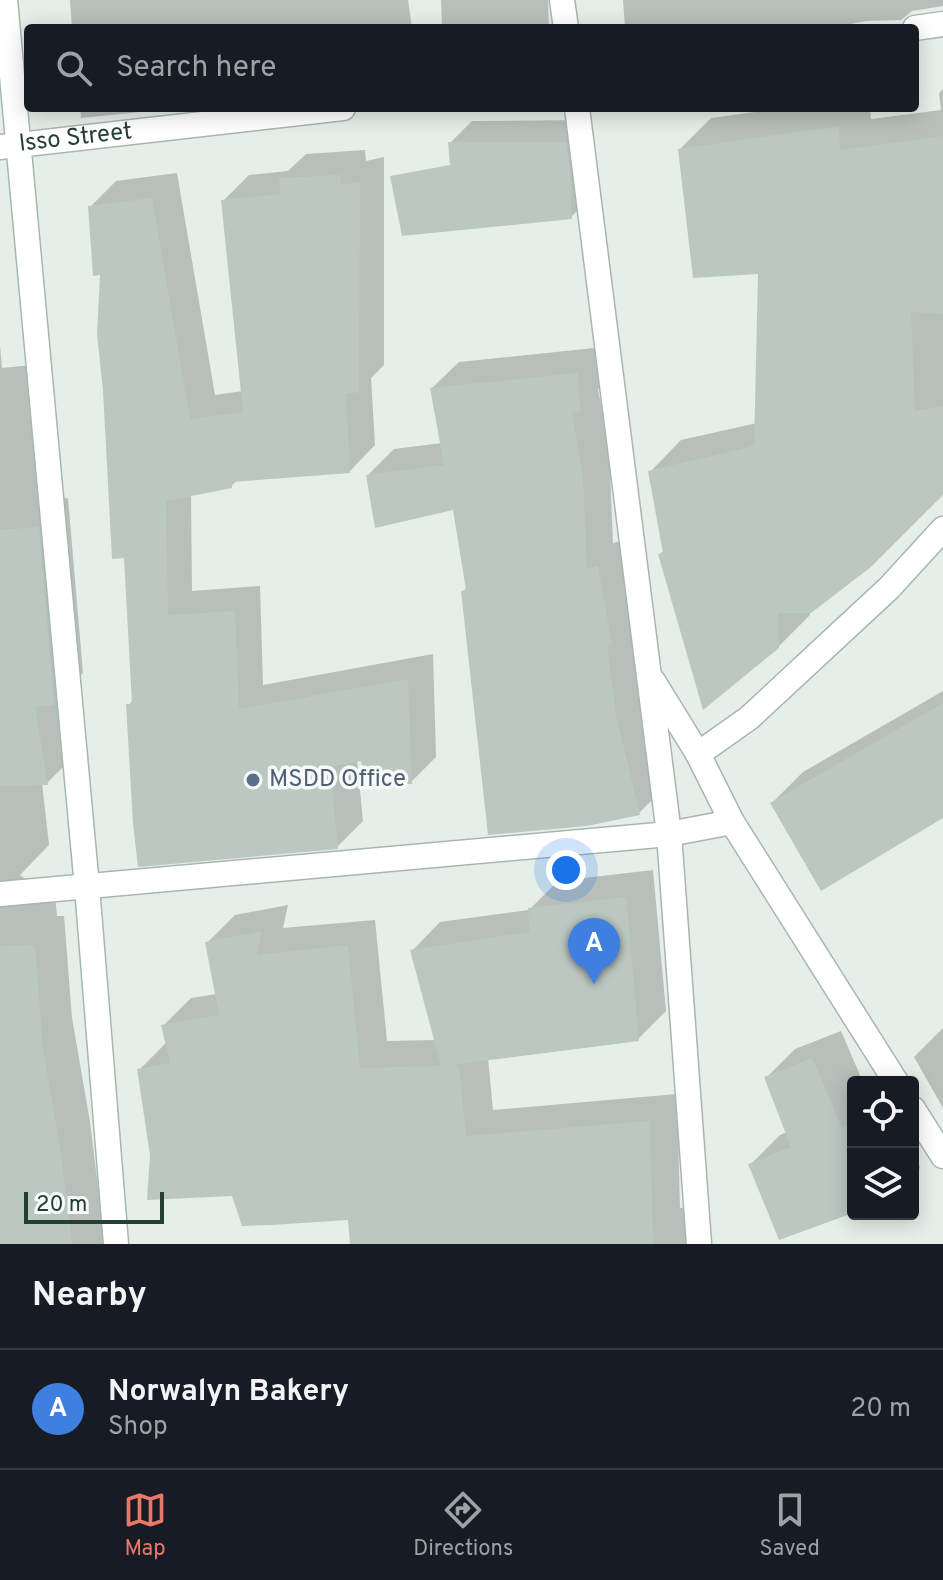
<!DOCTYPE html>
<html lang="en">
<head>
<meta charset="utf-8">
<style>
	:root { --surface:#171b24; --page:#242831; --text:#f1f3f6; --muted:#9ea1a6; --line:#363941; --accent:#e97868 }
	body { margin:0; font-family:Overpass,sans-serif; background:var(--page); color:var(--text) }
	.controls { position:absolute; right:24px; bottom:24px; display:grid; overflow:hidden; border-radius:8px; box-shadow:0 4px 20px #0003 }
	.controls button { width:72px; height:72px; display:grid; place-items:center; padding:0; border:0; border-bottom:2px solid var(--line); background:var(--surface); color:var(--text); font:40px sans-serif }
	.scale { position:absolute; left:24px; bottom:20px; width:140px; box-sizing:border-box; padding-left:8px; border:4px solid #263f35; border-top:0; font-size:22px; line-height:28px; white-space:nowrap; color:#263f35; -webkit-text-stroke:6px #f6faf8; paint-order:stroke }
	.you { position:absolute; left:566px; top:870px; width:28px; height:28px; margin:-20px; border:6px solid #fff; border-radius:50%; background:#1a73e8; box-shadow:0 0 0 12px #1a73e833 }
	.badge { display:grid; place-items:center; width:52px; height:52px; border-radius:50%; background:var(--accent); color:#fff; font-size:26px; font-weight:700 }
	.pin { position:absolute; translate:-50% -66px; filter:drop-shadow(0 2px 4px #0008) }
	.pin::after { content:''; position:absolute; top:42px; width:28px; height:24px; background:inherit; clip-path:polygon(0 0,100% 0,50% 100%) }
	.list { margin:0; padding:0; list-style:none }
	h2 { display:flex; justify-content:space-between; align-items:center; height:104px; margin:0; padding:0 32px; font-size:34px }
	h2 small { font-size:26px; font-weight:400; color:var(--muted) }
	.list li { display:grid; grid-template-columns:52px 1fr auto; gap:24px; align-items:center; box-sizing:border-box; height:120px; padding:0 32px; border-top:2px solid var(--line) }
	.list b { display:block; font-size:30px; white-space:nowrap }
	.list p { margin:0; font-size:26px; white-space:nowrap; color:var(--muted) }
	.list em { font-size:26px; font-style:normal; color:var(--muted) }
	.icon { flex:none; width:44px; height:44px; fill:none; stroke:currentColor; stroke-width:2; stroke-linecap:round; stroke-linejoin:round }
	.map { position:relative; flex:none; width:943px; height:1244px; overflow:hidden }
	.search { position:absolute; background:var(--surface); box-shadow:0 4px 20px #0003; left:24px; right:24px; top:24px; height:88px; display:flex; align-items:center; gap:20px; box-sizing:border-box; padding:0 28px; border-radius:8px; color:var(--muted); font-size:30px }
	.sheet { height:224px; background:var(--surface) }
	nav { display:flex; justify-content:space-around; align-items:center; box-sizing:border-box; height:112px; border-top:2px solid var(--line); background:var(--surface); font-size:22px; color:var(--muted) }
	nav a { display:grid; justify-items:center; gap:4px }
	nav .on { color:var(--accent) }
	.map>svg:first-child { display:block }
	.shadow { fill:#0003 }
	.building { fill:#bbc8c2 }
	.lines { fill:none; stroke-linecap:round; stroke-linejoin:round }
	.street-casing { stroke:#a9b6af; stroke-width:27 }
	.secondary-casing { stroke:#a5b9af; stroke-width:27 }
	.street { stroke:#fff; stroke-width:24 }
	.secondary { stroke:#fff; stroke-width:24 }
	.service-dot { fill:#5c6f8a; stroke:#f6faf8; stroke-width:3 }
	.labels { text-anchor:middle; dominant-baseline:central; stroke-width:7; stroke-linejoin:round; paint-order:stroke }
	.street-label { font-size:24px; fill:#263f35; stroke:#f6faf8 }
	.service-label { font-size:24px; fill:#4e5e75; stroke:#f6faf8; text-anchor:start }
</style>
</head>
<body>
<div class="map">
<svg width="943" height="1244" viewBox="0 0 943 1244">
	<rect width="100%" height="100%" fill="#e6eee9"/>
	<!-- shadow -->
	<g class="shadow">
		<polygon points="70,0 408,0 412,28 72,28"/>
		<polygon points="441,0 548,0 549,28 442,28"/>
		<polygon points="623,0 943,0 943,6 912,11 901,20 866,21 830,28 625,28"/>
		<polygon points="943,89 943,492 810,612 810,615 778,647 660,554 664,550 650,472 681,440 757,423 760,272 680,149 711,118 784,108 870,108 871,119 941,110 939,93"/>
		<polygon points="80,108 181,108 81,118"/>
		<polygon points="588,120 593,195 571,217 448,167 452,163 450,143 472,121"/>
		<polygon points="365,150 366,161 384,157 384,365 371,378 375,445 350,471 238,480 231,486 191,494 192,591 260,586 263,685 433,654 436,757 411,782 362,759 357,760 363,821 337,847 129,705 133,700 126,556 102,273 90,207 116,181 177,173 215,395 243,391 223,201 249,175 288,171 306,154"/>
		<polygon points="0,345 2,368 32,365 42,500 68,498 83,673 66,690 77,753 47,783 42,783 49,845 20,875 25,879 53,878 57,916 64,916 72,1018 90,1122 105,1244 0,1244"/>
		<polygon points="604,347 606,382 598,389 609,448 613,543 625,540 666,786 639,813 463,592 467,587 454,508 368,475 394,449 442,443 432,388 459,362"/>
		<polygon points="943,691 943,816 772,803 803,772"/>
		<polygon points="653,870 666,1011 638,1039 488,1058 493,1110 677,1094 680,1208 687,1207 690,1244 352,1244 348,1218 233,1194 152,1155 139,1070 167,1042 163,1026 191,998 217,994 207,943 235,915 288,905 283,928 375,920 387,1041 436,1040 413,950 440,922 529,910 558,881"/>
		<polygon points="943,1028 943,1108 914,1057"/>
		<polygon points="841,1031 863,1082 853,1082 853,1211 751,1164 780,1135 787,1132 766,1078 795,1049"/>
		<polygon points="913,1148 920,1168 913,1175"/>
	</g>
	<!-- building -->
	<g class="building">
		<polygon points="839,126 840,150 943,136 943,314 911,312 915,411 943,406 943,495 871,567 811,613 778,613 779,648 703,710 658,554 663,553 648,471 754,446 758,274 693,278 678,149"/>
		<polygon points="448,142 566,142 570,169 572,219 402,236 390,176 450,165"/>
		<polygon points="340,175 341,185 360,182 359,392 346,394 350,473 232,482 232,488 166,501 168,615 235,611 239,709 408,679 412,784 367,784 361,761 330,767 338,849 138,867 133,824 126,704 132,704 124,558 112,559 103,391 97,334 100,275 93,276 88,206 152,198 190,419 243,412 221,200 281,194 279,178"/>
		<polygon points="578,373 580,411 572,413 583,476 587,568 598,566 612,644 607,645 616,715 640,815 587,826 488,835 461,591 466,590 453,510 375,528 366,475 444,465 430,388"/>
		<polygon points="39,527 54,705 35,707 48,785 0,786 0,530"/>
		<polygon points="943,703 943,818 821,891 770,803"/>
		<polygon points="626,897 639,1041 450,1065 459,1065 466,1136 650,1121 653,1244 350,1244 348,1220 272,1225 242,1226 232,1196 147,1200 150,1155 137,1069 170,1063 161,1025 219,1015 205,942 262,931 257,955 348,945 360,1068 441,1066 410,950 529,932 528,908"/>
		<polygon points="35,945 43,1049 61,1153 72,1244 0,1244 0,946"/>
		<polygon points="812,1058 842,1128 853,1123 853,1213 779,1240 748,1164 791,1147 764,1077"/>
	</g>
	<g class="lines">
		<defs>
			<g id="street">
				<polyline points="562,0 566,28"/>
				<polyline points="915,28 943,24"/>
				<polyline points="577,108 669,834 699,1244"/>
				<path id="s1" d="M0,147L343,108"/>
				<polyline points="653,681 698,754 732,822 896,1082"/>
				<polyline points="698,754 749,718 889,588 943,529"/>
				<polyline points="0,894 669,834 732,822"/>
				<polyline points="913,1109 943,1156"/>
			</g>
			<polyline id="secondary" points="5,0 87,887 116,1244"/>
		</defs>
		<!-- street casing -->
		<use href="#street" class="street-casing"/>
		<!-- secondary casing -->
		<use href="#secondary" class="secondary-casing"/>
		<!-- street -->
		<use href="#street" class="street"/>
		<!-- secondary -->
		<use href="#secondary" class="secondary"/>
	</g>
	<!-- markers -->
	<circle class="service-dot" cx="253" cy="780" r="8"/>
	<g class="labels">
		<!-- street labels -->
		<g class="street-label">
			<text stroke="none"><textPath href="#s1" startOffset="76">Isso Street</textPath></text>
		</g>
		<!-- service labels -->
		<g class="service-label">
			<text x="269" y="780">MSDD Office</text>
		</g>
	</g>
</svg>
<div class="controls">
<button><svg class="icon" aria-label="locate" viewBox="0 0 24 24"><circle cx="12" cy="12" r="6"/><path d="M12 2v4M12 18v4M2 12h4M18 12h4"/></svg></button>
<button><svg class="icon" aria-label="layers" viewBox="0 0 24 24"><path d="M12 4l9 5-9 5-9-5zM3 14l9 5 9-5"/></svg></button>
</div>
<div class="scale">20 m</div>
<div class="you"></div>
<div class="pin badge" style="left:594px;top:984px;background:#3f7fe0">A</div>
<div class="search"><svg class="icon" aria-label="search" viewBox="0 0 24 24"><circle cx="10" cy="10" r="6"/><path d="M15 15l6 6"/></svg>Search here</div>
</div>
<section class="sheet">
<h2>Nearby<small></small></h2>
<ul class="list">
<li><span class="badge" style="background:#3f7fe0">A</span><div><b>Norwalyn Bakery</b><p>Shop</p></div><em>20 m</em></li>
</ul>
</section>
<nav>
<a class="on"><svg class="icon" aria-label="map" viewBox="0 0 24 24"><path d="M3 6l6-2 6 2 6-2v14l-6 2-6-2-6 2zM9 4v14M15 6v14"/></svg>Map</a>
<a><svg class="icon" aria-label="directions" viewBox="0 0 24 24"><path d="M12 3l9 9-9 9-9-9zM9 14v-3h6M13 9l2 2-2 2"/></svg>Directions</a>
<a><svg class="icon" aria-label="saved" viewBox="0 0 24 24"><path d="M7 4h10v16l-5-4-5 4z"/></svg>Saved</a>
</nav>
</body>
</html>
